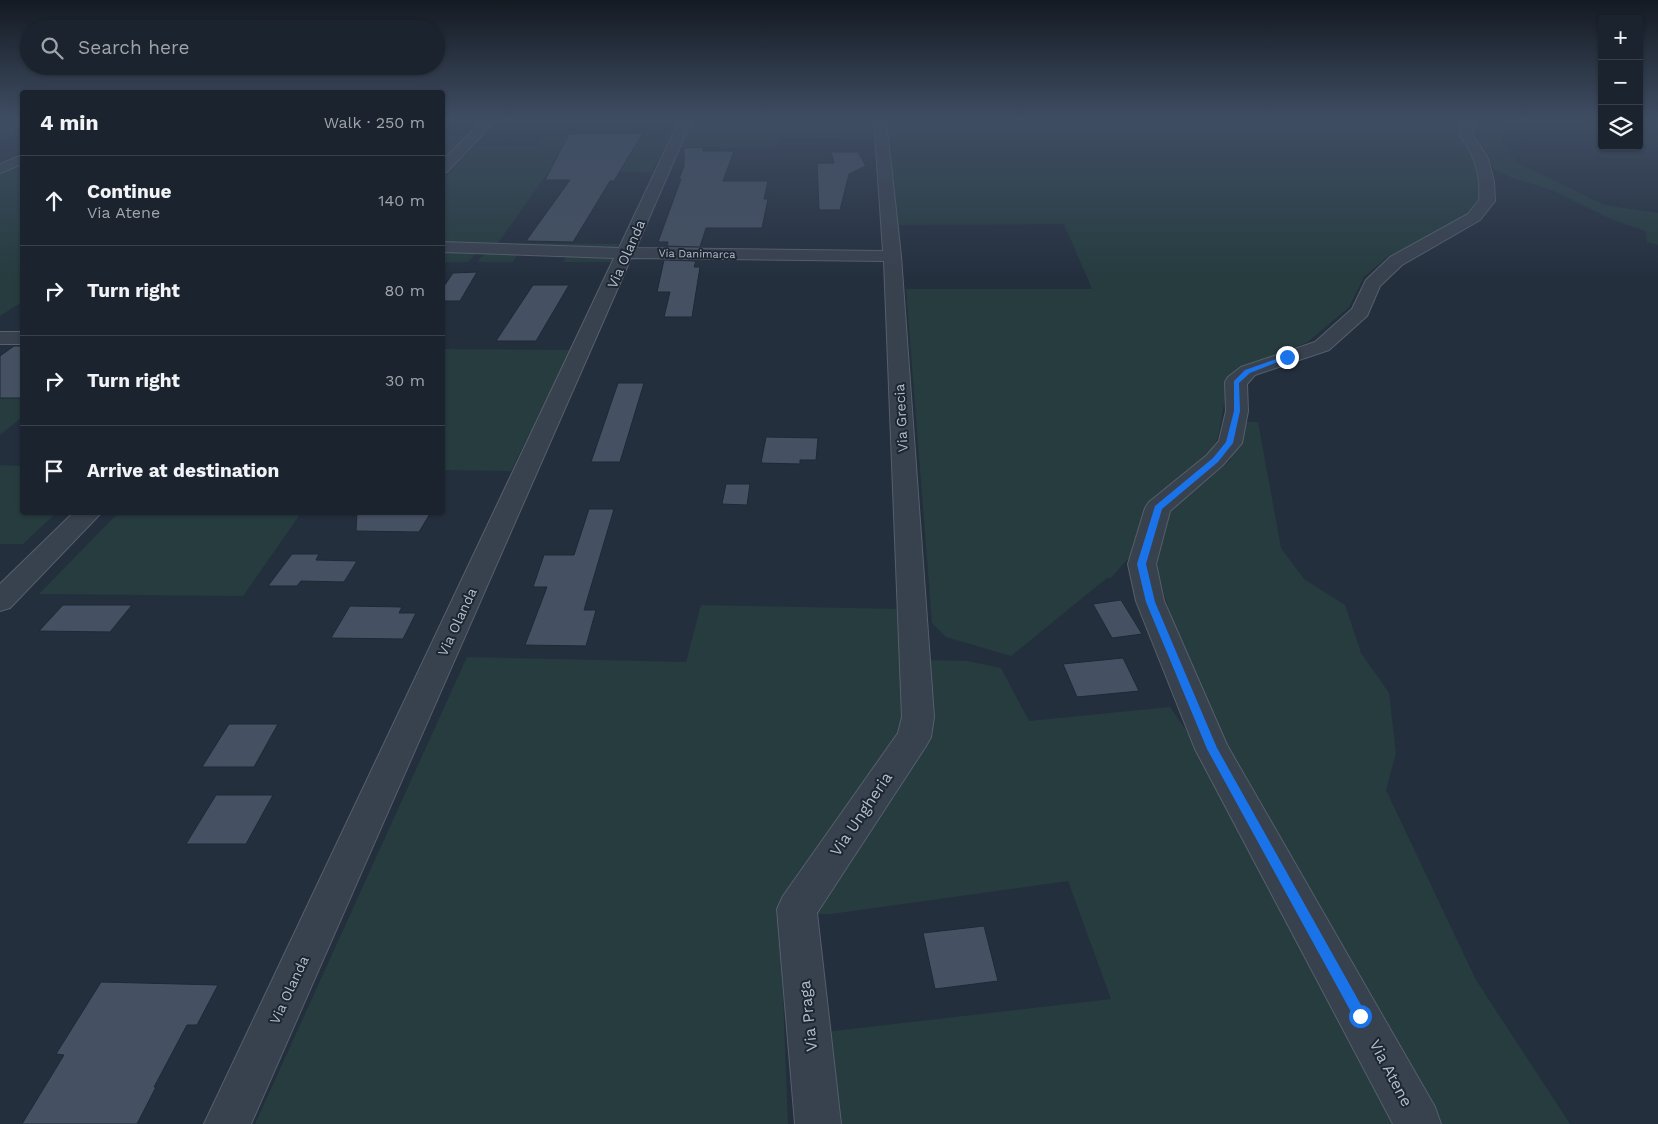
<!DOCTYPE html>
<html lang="en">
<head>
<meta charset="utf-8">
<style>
	:root { --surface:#1b232e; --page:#282f3a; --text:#f1f3f6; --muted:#a0a4aa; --line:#39404a }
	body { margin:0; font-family:"Work Sans",sans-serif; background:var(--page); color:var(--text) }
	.controls { position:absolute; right:15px; top:15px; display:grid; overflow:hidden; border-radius:5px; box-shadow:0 1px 4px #0004 }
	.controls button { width:45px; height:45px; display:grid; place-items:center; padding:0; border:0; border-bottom:1px solid var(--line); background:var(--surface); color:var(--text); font:25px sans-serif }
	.stop { position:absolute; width:15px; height:15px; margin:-11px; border:4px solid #1a73e8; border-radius:50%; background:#fff }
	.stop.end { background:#1a73e8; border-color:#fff; box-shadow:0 1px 5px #0008 }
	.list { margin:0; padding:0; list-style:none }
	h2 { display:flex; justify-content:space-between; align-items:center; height:65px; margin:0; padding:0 20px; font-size:21px }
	h2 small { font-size:16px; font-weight:400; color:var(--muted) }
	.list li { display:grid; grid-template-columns:32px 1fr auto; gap:15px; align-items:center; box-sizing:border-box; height:90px; padding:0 20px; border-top:1px solid var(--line) }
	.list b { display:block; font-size:19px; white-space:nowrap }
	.list p { margin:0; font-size:16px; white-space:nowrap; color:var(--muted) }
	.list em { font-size:16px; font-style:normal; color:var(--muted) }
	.icon { flex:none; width:28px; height:28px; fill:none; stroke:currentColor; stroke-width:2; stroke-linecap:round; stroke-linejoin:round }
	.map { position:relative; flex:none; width:1658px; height:1124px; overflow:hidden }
	.search { position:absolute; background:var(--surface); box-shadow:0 1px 4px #0004; left:20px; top:20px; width:425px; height:55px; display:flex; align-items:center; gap:12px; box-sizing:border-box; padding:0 18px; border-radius:28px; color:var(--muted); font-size:19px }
	.panel { position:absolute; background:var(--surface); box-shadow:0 1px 4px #0004; left:20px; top:90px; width:425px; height:425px; border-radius:5px }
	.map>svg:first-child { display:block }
	.green { fill:#263c3f }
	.building { fill:#455162; stroke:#1f2835 }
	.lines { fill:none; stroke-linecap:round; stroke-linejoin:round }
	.minor-casing { stroke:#565f6c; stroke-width:2 }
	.minor { fill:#38414e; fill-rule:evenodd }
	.route { fill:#1a73e8 }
	.labels { text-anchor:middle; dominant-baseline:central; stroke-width:4; stroke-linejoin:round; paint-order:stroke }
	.far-street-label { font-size:11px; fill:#b4bcc9; stroke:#1d2633 }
	.street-label { font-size:14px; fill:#b4bcc9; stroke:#1d2633 }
	.near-street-label { font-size:16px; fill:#b4bcc9; stroke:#1d2633 }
</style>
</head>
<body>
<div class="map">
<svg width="1658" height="1124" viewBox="0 0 1658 1124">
	<rect width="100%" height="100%" fill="#242f3e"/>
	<!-- green -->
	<g class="green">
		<polygon points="0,119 22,119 22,132 0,141"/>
		<polygon points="692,119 872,119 873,139 778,138 776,148 679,147"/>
		<polygon points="887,119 1461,119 1461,128 1459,134 1472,149 1479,169 1479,198 1467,215 1387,257 1364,277 1349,307 1308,342 1242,369 1226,393 1218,438 1209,454 1153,498 1145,508 1134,552 1111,578 1107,578 1011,656 946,637 932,623 906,289 1092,289 1064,224 898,225"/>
		<path d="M1477,119H1502L1505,127L1502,137L1505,147L1517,163L1605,205L1658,213V245L1647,242L1646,231L1613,220L1554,191L1510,177L1494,169C1492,164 1490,158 1488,153C1481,141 1473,138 1480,123Z"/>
		<polygon points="1557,119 1602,119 1602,132 1562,121"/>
		<polygon points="1639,119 1658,119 1658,147 1639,142"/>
		<polygon points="443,136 468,136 443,161"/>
		<polygon points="545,136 669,137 652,172 549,171 498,243 619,244 616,248 443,245 443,179 474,147 537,147"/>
		<polygon points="22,161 22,302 0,316 0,172"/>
		<polygon points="443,249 475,252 476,254 467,262 443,262"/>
		<polygon points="486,253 517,254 513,262 478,262 480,258"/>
		<polygon points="567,255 614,257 612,262 563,262"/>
		<polygon points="443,349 570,350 511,471 443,470"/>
		<polygon points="0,398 22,398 22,417 0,435"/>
		<polygon points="1245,422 1258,422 1281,548 1304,579 1345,605 1361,653 1389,693 1396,753 1386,790 1476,980 1570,1124 1429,1124 1222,749 1177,635 1155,565 1165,514 1230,461"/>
		<polygon points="0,465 22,466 22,512 56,513 23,544 0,544"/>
		<polygon points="118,513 118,512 301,513 243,596 39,594"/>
		<polygon points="701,605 902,609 908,712 902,737 780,918 788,1124 255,1124 467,657 686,662"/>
		<polygon points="924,660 967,661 1001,668 1029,721 1170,707 1206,759 1399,1124 835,1124 825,1032 1111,999 1068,881 831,914 814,914 924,745"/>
	</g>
	<!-- building -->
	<g class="building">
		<polygon points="643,133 614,181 610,181 573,242 526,241 570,180 545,180 569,134"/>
		<polygon points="703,147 703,151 734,151 723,181 768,181 764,199 768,199 762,228 706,228 700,247 667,246 668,242 658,242 681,179 679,179 684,166 684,148"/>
		<polygon points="831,152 858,152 866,166 849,174 840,210 819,210 817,163 834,163"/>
		<polygon points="664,260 696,261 694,267 700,267 692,317 664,317 670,292 657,292"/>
		<polygon points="477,272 460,301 442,301 442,289 453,273"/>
		<polygon points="533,285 569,285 536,341 496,341"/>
		<polygon points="14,346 22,346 22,398 0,398 0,356"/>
		<polygon points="618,383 644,383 620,462 591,462"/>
		<polygon points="766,437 818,438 816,460 800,460 800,464 761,463"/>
		<polygon points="726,484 750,484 747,505 722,504"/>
		<polygon points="589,509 614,509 584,610 596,610 586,646 525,645 547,587 533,587 544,555 574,555"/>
		<polygon points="357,512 431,512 419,532 356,531"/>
		<polygon points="292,554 319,554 316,560 357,561 344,582 301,581 297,586 268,586"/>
		<polygon points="1121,600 1142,634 1112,638 1093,604"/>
		<polygon points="63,605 132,605 110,632 39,631"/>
		<polygon points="350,606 402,607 399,613 416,613 403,639 331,638"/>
		<polygon points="1123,658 1139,691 1077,697 1063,664"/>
		<polygon points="229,724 278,724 254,767 202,767"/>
		<polygon points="216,795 273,795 246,844 186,844"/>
		<polygon points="984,926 998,981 935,989 923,933"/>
		<polygon points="101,982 218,985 197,1025 187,1025 154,1087 156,1087 137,1124 22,1124 64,1055 56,1054"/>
	</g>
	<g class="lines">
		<defs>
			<g id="minor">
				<polygon points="484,119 497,119 447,172 442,173 442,161"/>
				<polygon points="680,119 692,119 636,248 883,251 874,119 886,119 901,256 934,717 931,737 926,746 817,913 841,1124 795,1124 777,909 783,896 898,733 902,717 884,261 631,258 251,1124 204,1124 614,258 442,252 442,242 619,248"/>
				<path d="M1461,119H1474L1475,121L1473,135L1488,158L1494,182L1495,201L1480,220L1402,265L1380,286L1367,316L1329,350L1255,375L1247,384L1248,411L1242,443L1223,465L1170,511L1156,564L1164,601L1227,745L1435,1107L1441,1124H1393L1195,749L1136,601L1128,564L1145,508L1149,502L1207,455L1219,441L1226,411L1225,382L1228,377L1241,367L1315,342L1352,309L1366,280L1390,257L1468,214L1479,200C1481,174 1475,156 1460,135L1463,122Z"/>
				<polygon points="22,155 22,164 0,173 0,164"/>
				<rect x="0" y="332" width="22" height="12"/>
				<polygon points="74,512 102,512 10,608 0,611 0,584"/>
			</g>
		</defs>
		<!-- minor casing -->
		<use href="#minor" class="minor-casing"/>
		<!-- minor -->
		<use href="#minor" class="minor"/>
	</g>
	<!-- sky -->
	<linearGradient id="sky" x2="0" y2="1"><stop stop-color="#141a22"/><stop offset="0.43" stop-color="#3f4d63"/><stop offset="1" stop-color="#3f4d63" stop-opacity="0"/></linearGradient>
	<rect width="1658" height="277" fill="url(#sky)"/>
	<!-- route -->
	<polygon class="route" points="1285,356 1290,357 1250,373 1239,383 1240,411 1233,443 1218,462 1162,509 1146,564 1155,602 1217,748 1365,1012 1367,1016 1365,1021 1360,1023 1356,1021 1207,749 1146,602 1137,564 1155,506 1213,458 1226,442 1234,411 1234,381 1245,370"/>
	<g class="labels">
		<!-- far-street labels -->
		<g class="far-street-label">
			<text transform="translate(697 254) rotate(1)">Via Danimarca</text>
		</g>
		<!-- street labels -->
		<g class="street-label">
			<text transform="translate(626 254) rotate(-66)">Via Olanda</text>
			<text transform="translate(901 418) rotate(-93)">Via Grecia</text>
			<text transform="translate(457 622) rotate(-65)">Via Olanda</text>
			<text transform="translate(289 990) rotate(-65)">Via Olanda</text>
		</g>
		<!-- near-street labels -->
		<g class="near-street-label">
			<text transform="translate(861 814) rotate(-56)">Via Ungheria</text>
			<text transform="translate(808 1016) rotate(-96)">Via Praga</text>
			<text transform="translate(1391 1073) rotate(62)">Via Atene</text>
		</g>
	</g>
</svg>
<div class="controls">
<button>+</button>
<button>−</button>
<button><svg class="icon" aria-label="layers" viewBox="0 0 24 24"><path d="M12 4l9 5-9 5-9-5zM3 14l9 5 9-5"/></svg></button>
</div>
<div class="stop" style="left:1360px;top:1016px"></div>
<div class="stop end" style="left:1287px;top:357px"></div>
<div class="search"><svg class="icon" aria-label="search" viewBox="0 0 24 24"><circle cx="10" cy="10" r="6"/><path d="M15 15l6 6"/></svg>Search here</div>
<section class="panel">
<h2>4 min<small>Walk · 250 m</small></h2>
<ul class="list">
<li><svg class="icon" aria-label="ahead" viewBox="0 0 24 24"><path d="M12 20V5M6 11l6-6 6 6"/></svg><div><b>Continue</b><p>Via Atene</p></div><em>140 m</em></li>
<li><svg class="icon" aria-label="right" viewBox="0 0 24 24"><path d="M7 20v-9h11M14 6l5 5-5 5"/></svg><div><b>Turn right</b></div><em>80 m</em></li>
<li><svg class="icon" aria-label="right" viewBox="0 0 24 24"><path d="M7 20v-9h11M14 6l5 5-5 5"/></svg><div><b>Turn right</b></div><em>30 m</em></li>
<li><svg class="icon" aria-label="arrive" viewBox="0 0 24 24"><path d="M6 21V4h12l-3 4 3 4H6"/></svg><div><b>Arrive at destination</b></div></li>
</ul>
</section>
</div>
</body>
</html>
